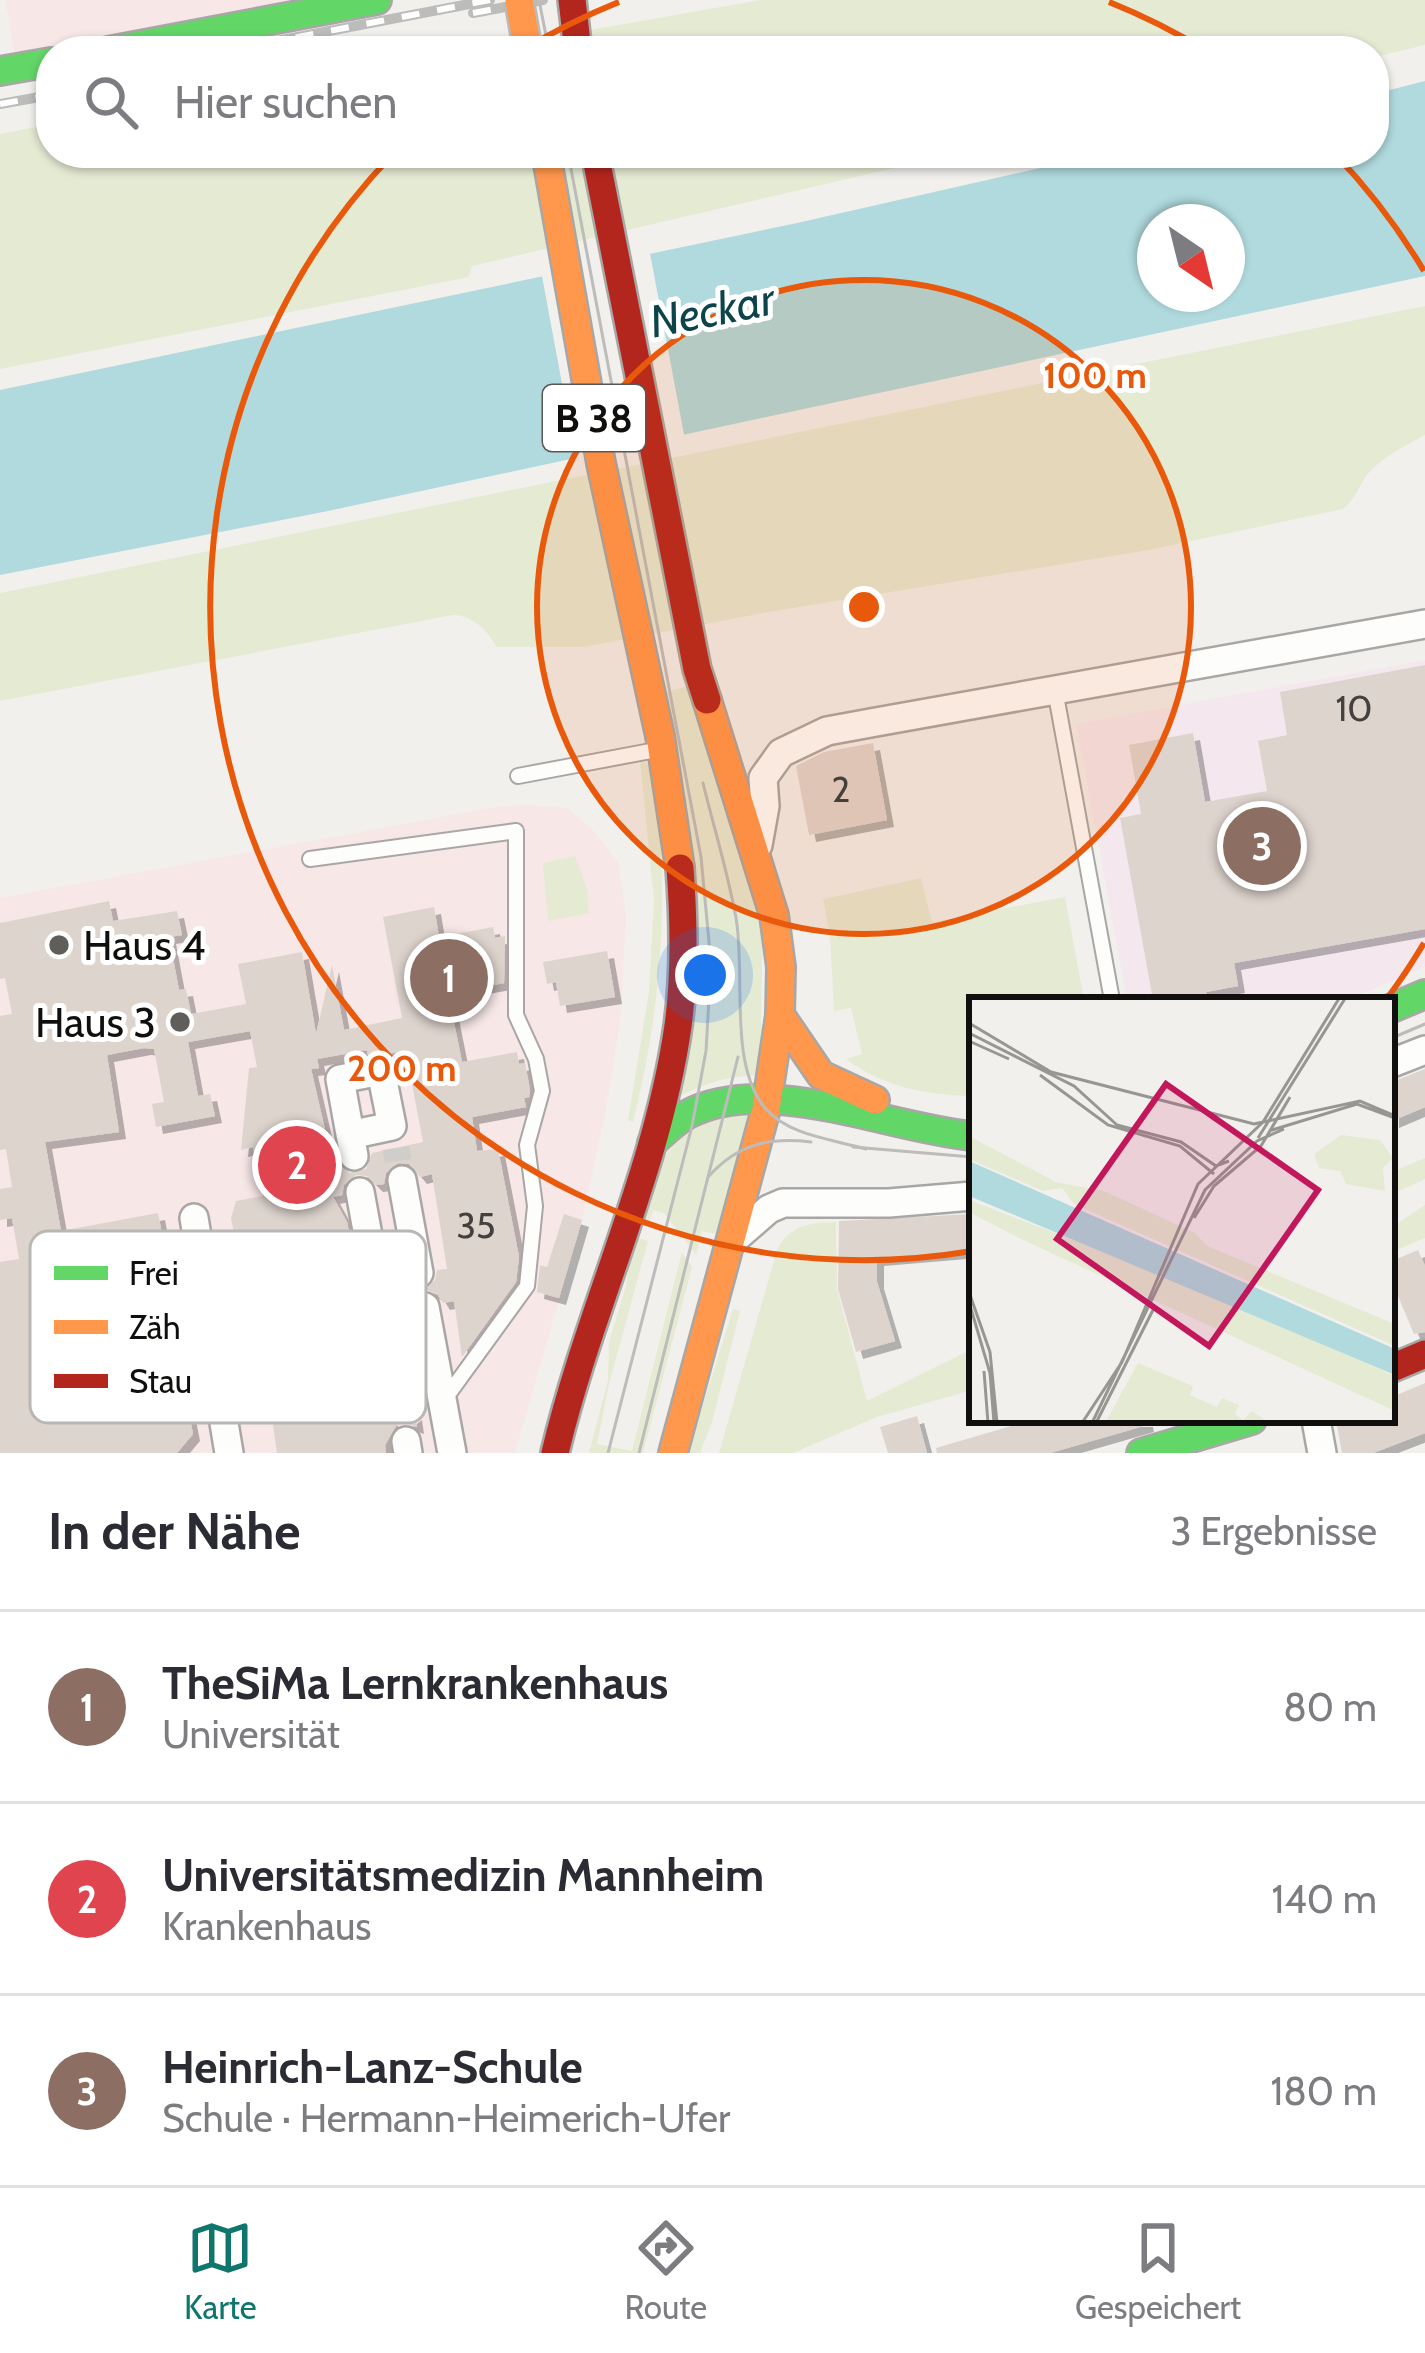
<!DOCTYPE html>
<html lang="de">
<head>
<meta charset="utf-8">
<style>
	:root { --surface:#fff; --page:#f7f7f7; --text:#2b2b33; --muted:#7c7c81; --line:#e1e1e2; --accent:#0f766e }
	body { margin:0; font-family:Cabin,sans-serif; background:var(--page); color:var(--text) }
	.compass { position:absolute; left:1137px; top:204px; width:108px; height:108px; border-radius:50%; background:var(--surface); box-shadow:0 3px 9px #0004; rotate:145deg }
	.you { position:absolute; left:705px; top:975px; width:42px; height:42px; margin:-30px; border:9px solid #fff; border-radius:50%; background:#1a73e8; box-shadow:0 0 0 18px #1a73e833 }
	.badge { display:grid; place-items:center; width:78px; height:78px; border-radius:50%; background:var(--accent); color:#fff; font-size:39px; font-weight:700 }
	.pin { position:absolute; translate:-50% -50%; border:6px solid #fff; box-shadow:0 3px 12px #0006 }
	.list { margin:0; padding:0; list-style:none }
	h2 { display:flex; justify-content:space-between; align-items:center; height:156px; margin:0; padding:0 48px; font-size:51px }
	h2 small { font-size:39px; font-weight:400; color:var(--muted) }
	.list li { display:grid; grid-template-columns:78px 1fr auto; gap:36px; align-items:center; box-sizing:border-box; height:192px; padding:0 48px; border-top:3px solid var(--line) }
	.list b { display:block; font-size:45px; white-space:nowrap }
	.list p { margin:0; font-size:39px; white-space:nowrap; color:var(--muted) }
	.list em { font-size:39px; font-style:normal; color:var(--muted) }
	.icon { flex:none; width:66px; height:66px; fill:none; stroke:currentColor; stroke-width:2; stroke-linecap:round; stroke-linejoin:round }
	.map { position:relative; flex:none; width:1425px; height:1453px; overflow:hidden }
	.search { position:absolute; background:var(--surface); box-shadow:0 3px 9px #0004; left:36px; right:36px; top:36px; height:132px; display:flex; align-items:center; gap:30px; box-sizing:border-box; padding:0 42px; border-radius:48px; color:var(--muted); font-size:45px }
	.sheet { height:732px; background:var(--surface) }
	nav { display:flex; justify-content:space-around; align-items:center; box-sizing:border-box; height:168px; border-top:3px solid var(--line); background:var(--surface); font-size:33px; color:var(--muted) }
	nav a { display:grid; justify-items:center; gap:6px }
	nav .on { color:var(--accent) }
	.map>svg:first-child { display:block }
	.education { fill:#f4e8ee }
	.medical { fill:#f7e7e7 }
	.green { fill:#e5ead3 }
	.water { fill:#b0dade; fill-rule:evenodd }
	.pier { fill:#f2f0ed }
	.building { fill:#ded4ce; fill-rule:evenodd; filter:url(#shadow) }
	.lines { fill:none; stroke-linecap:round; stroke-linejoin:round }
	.street-tunnel { stroke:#d0cecb; stroke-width:27; stroke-dasharray:27 14; stroke-linecap:butt }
	.lane-casing { stroke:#a9a7a6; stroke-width:18 }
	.street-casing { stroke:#a9a7a6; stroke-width:32 }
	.fast-casing { stroke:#a9a7a6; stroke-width:32 }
	.slow-casing { stroke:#a9a7a6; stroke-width:32 }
	.jam-casing { stroke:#a9a7a6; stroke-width:32 }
	.lane { stroke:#fdfdfc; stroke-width:14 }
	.street { stroke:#fdfdfc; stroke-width:27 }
	.fast { stroke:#63d668; stroke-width:27 }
	.slow { stroke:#ff974d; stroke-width:27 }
	.jam { stroke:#b3261e; stroke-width:27 }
	.tram { stroke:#bcbcbb; stroke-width:3 }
	.rail-casing { stroke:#bcbcbb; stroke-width:10 }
	.rail { stroke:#fff; stroke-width:6; stroke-dasharray:18; stroke-linecap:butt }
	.slow-bridge-casing { stroke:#bfb8b3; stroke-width:32; stroke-linecap:butt }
	.slow-bridge { stroke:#ff974d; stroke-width:27 }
	.ring { fill:none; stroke:#e8590c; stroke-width:6 }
	.poi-dot { fill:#5f5e5b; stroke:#fff; stroke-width:4.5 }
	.labels { text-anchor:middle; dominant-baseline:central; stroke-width:10; stroke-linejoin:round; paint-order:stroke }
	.number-label { font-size:36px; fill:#44403d }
	.shield { fill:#fff; stroke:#585756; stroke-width:3 }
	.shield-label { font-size:39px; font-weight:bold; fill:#100f0d }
	.poi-label { font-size:42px; fill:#100f0d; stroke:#fff; text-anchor:start }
	.water-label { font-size:45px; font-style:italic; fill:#0c444a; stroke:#fff }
	.inset-road { fill:none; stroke:#989693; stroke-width:3 }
	.view { fill:#c2185b; fill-opacity:0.15; stroke:#c2185b; stroke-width:6 }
	.inset-edge { fill:none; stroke:#100f0d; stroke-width:6 }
	.key { fill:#fff; stroke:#b7b7b6; stroke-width:3 }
	.key-label { font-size:33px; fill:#100f0d }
	.centre { fill:#e8590c; stroke:#fff; stroke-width:6 }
	.ring-label { font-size:36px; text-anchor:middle; font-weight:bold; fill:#e8590c; stroke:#fff; stroke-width:10; stroke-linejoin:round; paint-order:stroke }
</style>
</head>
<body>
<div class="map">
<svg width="1425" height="1453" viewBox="0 0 1425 1453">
	<defs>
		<filter id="shadow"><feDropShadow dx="7" dy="7" stdDeviation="0" flood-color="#0004"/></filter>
	</defs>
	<rect width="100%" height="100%" fill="#f2f0ed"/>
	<!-- education -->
	<polygon class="education" points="1425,660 1425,967 1348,1000 1127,1000 1076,724"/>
	<!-- medical -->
	<g class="medical">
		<polygon points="5,0 319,0 16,59"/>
		<polygon points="528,805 567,808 592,829 618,862 626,913 621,1014 606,1110 582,1220 515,1453 0,1453 0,898 496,807"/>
	</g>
	<!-- green -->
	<g class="green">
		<polygon points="761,0 1425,0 1425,45 1374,57 1374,51 469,51"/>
		<polygon points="51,124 51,153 959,153 472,266 469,277 0,369 0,134"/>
		<path d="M1425,306V435C1405,446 1381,457 1366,476C1358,489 1355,499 1343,509L1149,550L769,612L584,647H497C486,630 474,616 453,615L0,701V593Z"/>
		<path d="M689,686L763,922L760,1075C728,1076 705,1083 676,1098L664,692Z"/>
		<path d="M640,761L653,766C670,887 663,1004 633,1122L628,1120L649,992L654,901Z"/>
		<polygon points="575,856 587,889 589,913 548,921 543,863"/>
		<path d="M921,878L932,922L1065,897L1084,1000H972V1096C926,1095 883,1087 846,1059L862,1054L851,1008L834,1011L830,937L823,899Z"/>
		<path d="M740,1108L751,1122L717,1234L702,1231L696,1255L664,1213L653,1210L648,1226L637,1222C649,1193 660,1150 688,1132C703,1122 723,1116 740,1108Z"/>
		<polygon points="1425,1158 1425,1179 1392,1194 1392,1172"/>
		<polygon points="1425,1205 1425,1238 1392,1252 1392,1227"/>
		<path d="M836,1222L837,1289L867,1401L968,1351L972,1355V1390L877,1417L793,1453H719L777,1250C791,1224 809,1223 836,1222Z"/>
		<polygon points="633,1237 648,1241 609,1384 597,1444 632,1451 682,1252 692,1267 643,1453 589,1453 608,1380 609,1342 626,1286"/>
		<polygon points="733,1309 740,1311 712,1422 700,1453 688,1453"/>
	</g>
	<!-- water -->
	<path class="water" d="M1425,81V276L328,511L0,575V390L797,223L1107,153H1374V94ZM1155,222H1227V294H1155Z"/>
	<!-- pier -->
	<polygon class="pier" points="649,248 685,440 577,464 541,271"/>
	<!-- building -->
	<g class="building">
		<polygon points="1425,665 1425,929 1234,963 1238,986 1206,992 1207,1000 1153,1000 1120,818 1141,814 1129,745 1193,733 1205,802 1267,791 1258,741 1287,735 1280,692"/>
		<polygon points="873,743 887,820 809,835 796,766 824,752"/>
		<path d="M109,901L113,921L177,911L182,935L169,937L179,990L186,989L191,1014L246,1004L238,964L302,952L316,1034L332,965L344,1030L402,1018L383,917L434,907L439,937L493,927L495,938L505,936L504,983L448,993L462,1062L517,1052L519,1064L525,1063L530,1090L529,1097L524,1098L526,1107L472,1117L477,1151L498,1149L519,1257L516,1282L462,1357L454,1301L443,1303L438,1295L425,1289L435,1280L437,1270L447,1269L432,1174L420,1177L409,1164L398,1163L386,1173L384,1184L376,1185L367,1176L356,1175L344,1185L342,1195L333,1197L347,1222L353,1253L347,1285L358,1283L363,1291L377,1297L370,1301L361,1318L369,1345L379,1408L394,1422H403L415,1413L417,1427L404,1423L396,1426L385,1445L386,1453H277L270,1404L257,1406L250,1371L263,1368L254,1325L237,1328L220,1237L234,1234L231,1218L236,1201L263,1196L253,1147L241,1150L249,1068L257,1067L250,1031L188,1042L198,1096L210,1094L215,1116L156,1127L152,1104L164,1102L154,1049L144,1048L107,1055L119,1132L45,1142L61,1231L158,1213L180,1330L185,1329L188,1345L143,1355L183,1383L193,1434L177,1453H0V1262L19,1259L12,1218L0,1220V1189L12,1187L6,1149L0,1150V1016L12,1014L5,978L0,979V923ZM367,1050L368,1055L406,1052L423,1142L372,1153L366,1169L349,1173L336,1160H332L311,1069L319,1068L317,1059Z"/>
		<polygon points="607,951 615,997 560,1006 556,982 547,984 543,962"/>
		<polygon points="1425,1069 1425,1107 1392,1121 1392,1082"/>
		<polygon points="564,1214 582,1220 559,1298 537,1292 540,1265 547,1267"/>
		<polygon points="972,1214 972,1251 877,1259 877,1282 895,1341 856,1352 838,1289 839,1221"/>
		<polygon points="1418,1250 1425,1266 1425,1332 1414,1334 1392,1282 1392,1261"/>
		<polygon points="1425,1383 1425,1433 1373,1453 1342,1453 1336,1420 1392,1420 1392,1397"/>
		<polygon points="917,1416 927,1453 888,1453 880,1427"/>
		<polygon points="1032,1420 1146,1420 1147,1425 1050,1453 937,1453 936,1448"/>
	</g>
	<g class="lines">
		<!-- street-tunnel -->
		<polyline class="street-tunnel" points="396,1148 398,1161"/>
		<defs>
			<g id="lane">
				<polyline points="1055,690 1112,1000"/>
				<polyline points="518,776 656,750"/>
				<polyline points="310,859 516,831 516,1015 536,1059 542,1091 527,1145 535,1206 527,1286 445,1399"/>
			</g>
			<g id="street">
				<polyline points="758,845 765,806 763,778 781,753 827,731 876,722 1425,624"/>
				<polyline points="1392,1063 1425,1050"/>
				<polyline points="350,1135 392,1126 381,1071 340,1079 354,1156"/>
				<polyline points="402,1180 419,1273"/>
				<polyline points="360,1192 376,1279"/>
				<polyline points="194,1218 206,1289 207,1325"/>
				<polyline points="731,1242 769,1209 783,1203 889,1203 972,1196"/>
				<polyline points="425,1307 452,1453"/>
				<polyline points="382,1314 399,1405"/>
				<polyline points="209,1333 229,1453"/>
				<polyline points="1316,1420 1322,1453"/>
				<polyline points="406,1441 408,1453"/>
			</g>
			<g id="fast">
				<polyline points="108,51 377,0"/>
				<polyline points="0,71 51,62"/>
				<polyline points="1392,1008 1425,994"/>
				<path d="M652,1143C663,1133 675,1121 688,1114C767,1073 887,1128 972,1136"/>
				<polyline points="1141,1453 1252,1420"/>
			</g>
			<g id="slow">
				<polyline points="546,153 601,463 660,736 680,868"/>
				<polyline points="780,1015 821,1075 875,1100"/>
				<polyline points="673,1453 766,1109 780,1015 781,967 774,915 707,700"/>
			</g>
			<g id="jam">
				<polyline points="572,0 578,51"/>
				<polyline points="595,153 697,669 707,700"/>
				<polyline points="1392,1368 1425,1354"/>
				<path d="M555,1453C589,1309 657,1173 678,1026C685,974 684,921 680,868"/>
			</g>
		</defs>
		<!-- lane casing -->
		<use href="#lane" class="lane-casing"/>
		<!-- street casing -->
		<use href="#street" class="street-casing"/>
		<!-- fast casing -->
		<use href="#fast" class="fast-casing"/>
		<!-- slow casing -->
		<use href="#slow" class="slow-casing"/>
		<!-- jam casing -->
		<use href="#jam" class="jam-casing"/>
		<!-- lane -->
		<use href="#lane" class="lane"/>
		<!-- street -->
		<use href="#street" class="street"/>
		<!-- fast -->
		<use href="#fast" class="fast"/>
		<!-- slow -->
		<use href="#slow" class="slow"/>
		<!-- jam -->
		<use href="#jam" class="jam"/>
		<!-- tram -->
		<g class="tram">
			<polyline points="539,0 549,51"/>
			<polyline points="568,153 701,857 711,963 706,1051 692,1126 608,1453"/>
			<path d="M703,783C714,828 728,873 736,918C746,974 728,1064 765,1108C789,1136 832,1139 866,1149"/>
			<polyline points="1392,1038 1425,1024"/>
			<polyline points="853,1147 972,1157"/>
			<path d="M709,1176C738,1144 769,1137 811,1142"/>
			<polyline points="639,1453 738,1057"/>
		</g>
		<defs>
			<g id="rail">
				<polyline points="473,13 543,0"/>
				<polyline points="225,51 490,0"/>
				<polyline points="0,104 51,95"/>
			</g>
		</defs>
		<!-- rail casing -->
		<use href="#rail" class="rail-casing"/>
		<!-- rail -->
		<use href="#rail" class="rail"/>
		<defs>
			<polyline id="slow-bridge" points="519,0 528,51"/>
		</defs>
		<!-- slow-bridge casing -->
		<use href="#slow-bridge" class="slow-bridge-casing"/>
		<!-- slow-bridge -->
		<use href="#slow-bridge" class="slow-bridge"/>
	</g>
	<!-- distance rings -->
	<circle cx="864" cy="607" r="327" fill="#e8590c" fill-opacity=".12"/>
	<g class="ring">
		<circle cx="864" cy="607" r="327"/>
		<path d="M1424 943A653 653 0 0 1 1386 1000M972 1251A653 653 0 0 1 394 153M523 50A653 653 0 0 1 619 2M1109 2A653 653 0 0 1 1205 50M1334 153A653 653 0 0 1 1424 271"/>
	</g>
	<!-- markers -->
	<g class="poi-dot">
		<circle cx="59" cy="945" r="12"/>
		<circle cx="180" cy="1022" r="12"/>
	</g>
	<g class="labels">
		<!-- number labels -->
		<g class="number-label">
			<text x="1354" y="708">10</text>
			<text x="841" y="789">2</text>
			<text x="476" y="1225">35</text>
		</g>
		<!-- shield labels -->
		<rect class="shield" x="543" y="385" width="102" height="66" rx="9"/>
		<g class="shield-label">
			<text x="594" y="418">B 38</text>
		</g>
		<!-- poi labels -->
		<g class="poi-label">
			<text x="83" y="945">Haus 4</text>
			<text x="156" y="1022" text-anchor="end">Haus 3</text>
		</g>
		<!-- water labels -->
		<g class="water-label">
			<text transform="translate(712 310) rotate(-11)">Neckar</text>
		</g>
	</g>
	<!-- overview -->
	<g transform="translate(969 997)">
		<rect width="426" height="426" fill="#f2f0ed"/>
		<path d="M372,138L411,143L424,161L414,171L416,194L377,187L371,174L350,171L345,157ZM0,139L87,185L135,194L226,236L238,249L426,327V349L105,207L93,191L74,194L0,162ZM0,203L211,284L426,379V414L52,242L0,215ZM169,366L224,389L221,398L248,410L253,401L270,408L266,417L274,423L283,414L300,426H136Z" fill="#e5ead3"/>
		<path d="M0,164L426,352V378L0,199Z" fill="#b0dade"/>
		<path class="inset-road" d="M0,26L82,75L285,127L391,104L426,119M0,36L105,89L148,128L212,145L247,169L260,164M0,44L40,62M71,78L139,128L211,149L245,177M300,134L388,107L426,121M289,141L377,0M225,221L245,189L292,149L321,100M0,295L21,355L28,426M0,305L21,376L25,426M15,374L19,426M113,426L153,365L229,187L294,125L371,0M123,426L236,193L288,144L315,132M127,426L184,313"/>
		<path class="view" d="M197,87L349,193L240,349L88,242Z"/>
		<rect width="426" height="426" class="inset-edge"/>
	</g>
	<!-- legend -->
	<rect x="30" y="1231" width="396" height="192" rx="18" class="key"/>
	<rect x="54" y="1266" width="54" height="14" fill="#63d668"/>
	<rect x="54" y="1320" width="54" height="14" fill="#ff974d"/>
	<rect x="54" y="1374" width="54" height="14" fill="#b3261e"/>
	<g class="key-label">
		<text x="129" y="1285">Frei</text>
		<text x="129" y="1339">Zäh</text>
		<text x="129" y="1393">Stau</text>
	</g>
	<circle cx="864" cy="607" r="18" class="centre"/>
	<g class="ring-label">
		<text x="1095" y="388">100 m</text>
		<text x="402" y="1081">200 m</text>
	</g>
</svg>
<svg class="compass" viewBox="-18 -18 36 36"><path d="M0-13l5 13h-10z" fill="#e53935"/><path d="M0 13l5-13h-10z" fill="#7c7c81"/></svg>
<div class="you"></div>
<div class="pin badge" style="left:449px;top:978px;background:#8d6e63">1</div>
<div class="pin badge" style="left:297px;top:1165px;background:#e0444e">2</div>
<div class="pin badge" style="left:1262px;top:846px;background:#8d6e63">3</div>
<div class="search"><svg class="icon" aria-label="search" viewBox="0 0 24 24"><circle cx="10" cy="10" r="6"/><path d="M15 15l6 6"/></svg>Hier suchen</div>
</div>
<section class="sheet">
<h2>In der Nähe<small>3 Ergebnisse</small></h2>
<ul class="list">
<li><span class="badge" style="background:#8d6e63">1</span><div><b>TheSiMa Lernkrankenhaus</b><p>Universität</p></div><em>80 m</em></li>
<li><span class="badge" style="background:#e0444e">2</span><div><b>Universitätsmedizin Mannheim</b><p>Krankenhaus</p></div><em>140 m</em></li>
<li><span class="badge" style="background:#8d6e63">3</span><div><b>Heinrich-Lanz-Schule</b><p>Schule · Hermann-Heimerich-Ufer</p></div><em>180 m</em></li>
</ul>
</section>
<nav>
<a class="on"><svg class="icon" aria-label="map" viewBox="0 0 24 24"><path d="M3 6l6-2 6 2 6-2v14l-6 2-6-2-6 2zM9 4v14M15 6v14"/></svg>Karte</a>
<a><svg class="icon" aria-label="directions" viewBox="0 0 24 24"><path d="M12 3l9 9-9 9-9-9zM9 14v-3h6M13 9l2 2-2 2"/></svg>Route</a>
<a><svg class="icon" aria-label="saved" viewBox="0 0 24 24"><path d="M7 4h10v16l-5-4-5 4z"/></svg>Gespeichert</a>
</nav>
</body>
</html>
